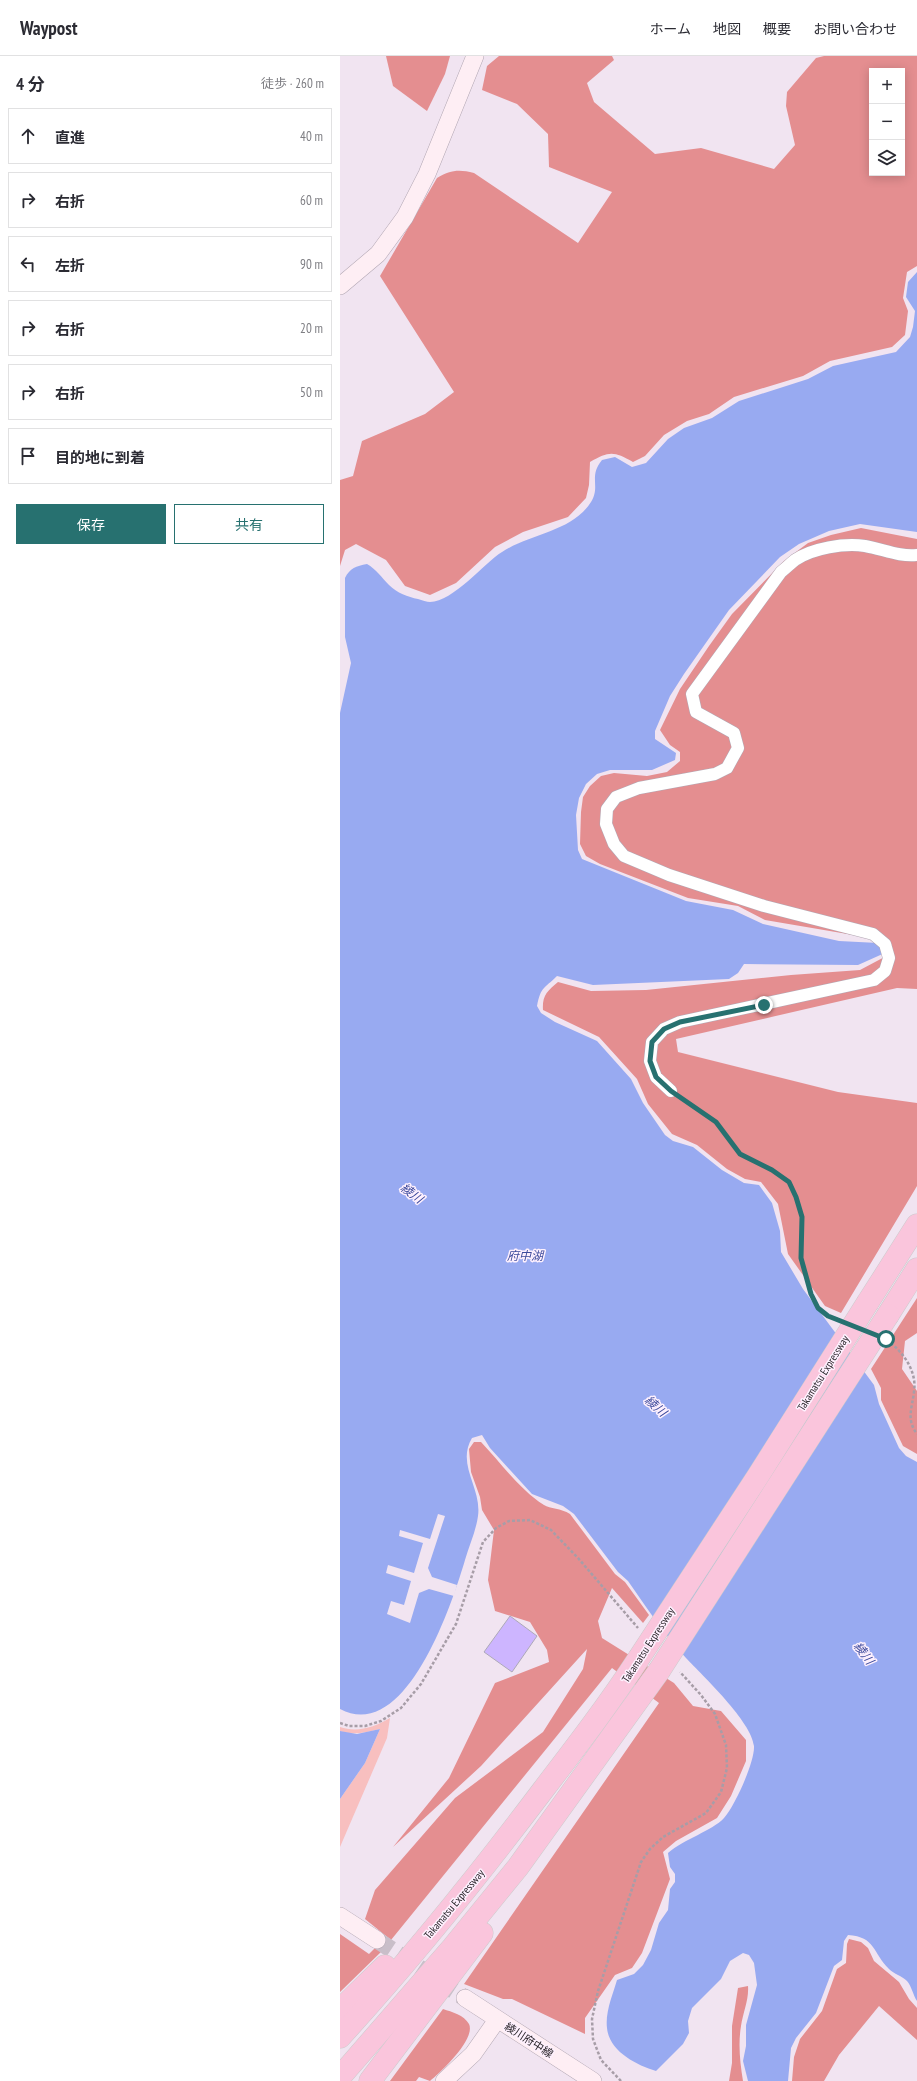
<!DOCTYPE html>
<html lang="ja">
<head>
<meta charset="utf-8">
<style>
	:root { --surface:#fff; --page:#f7f7f7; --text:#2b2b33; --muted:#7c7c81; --line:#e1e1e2; --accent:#277170 }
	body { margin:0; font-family:"PT Sans Narrow","Noto Sans JP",sans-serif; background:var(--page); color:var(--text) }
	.controls { position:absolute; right:12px; top:12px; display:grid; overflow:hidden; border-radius:0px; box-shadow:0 2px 10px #0003 }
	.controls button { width:36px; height:36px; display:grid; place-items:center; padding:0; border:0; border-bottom:1px solid var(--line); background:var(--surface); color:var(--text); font:20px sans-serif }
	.stop { position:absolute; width:12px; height:12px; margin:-9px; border:3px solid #277170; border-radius:50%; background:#fff }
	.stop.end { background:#277170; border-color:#fff; box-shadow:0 1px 4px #0008 }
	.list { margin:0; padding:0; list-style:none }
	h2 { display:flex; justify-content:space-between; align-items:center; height:52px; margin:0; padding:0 16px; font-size:17px }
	h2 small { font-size:13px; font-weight:400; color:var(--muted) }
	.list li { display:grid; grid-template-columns:26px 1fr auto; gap:12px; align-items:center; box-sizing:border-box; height:56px; margin:0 8px 8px; padding:0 8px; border:1px solid var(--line); border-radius:0px }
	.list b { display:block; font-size:15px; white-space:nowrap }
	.list em { font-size:13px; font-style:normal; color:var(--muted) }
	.actions { display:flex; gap:8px; padding:12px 16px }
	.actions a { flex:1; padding:9px 0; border:1px solid var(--accent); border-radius:0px; text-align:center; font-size:14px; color:var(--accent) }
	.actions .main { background:var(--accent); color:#fff }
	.icon { flex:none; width:22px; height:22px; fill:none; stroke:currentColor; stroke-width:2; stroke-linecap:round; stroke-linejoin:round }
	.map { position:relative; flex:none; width:577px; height:2025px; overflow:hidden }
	header { display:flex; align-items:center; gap:24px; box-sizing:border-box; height:56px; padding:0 20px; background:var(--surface); border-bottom:1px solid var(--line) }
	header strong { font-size:19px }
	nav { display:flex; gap:22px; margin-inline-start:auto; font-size:14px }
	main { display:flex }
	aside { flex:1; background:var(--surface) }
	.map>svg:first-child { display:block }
	.green { fill:#f8bfbf }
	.forest { fill:#e48e90; fill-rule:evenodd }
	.water { fill:#98aaf1 }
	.pier { fill:#f1e4f1 }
	.building { fill:#cdb5ff; stroke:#ada9b8 }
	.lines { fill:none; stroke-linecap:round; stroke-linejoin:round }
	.secondary-tunnel { stroke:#c9bec9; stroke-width:17; stroke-dasharray:17 8; stroke-linecap:butt }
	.street-casing { stroke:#b2a7b3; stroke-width:13 }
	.secondary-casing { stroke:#b2a7b3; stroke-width:18 }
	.highway-casing { stroke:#cccbcc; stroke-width:23 }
	.path { stroke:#a79da7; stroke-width:2.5; stroke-dasharray:3 2; stroke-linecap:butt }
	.street { stroke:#fff; stroke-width:12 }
	.secondary { stroke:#feeef4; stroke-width:17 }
	.highway { stroke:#fac5dc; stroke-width:22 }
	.highway-bridge-casing { stroke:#cccbcc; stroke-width:23; stroke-linecap:butt }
	.highway-bridge { stroke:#fac5dc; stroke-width:22 }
	.route { stroke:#277170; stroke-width:5 }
	.labels { text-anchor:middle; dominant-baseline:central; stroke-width:3; stroke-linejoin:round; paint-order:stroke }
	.street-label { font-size:11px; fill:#2b262b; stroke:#fef1fe }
	.water-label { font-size:12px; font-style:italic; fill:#3c4a9c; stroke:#fef1fe }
</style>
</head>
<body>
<header>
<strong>Waypost</strong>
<nav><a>ホーム</a><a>地図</a><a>概要</a><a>お問い合わせ</a></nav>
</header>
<main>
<aside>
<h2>4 分<small>徒歩 · 260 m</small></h2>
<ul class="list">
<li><svg class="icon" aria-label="ahead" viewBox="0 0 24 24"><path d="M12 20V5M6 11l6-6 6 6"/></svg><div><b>直進</b></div><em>40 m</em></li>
<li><svg class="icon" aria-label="right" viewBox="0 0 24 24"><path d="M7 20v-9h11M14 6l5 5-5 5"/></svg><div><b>右折</b></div><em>60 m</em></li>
<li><svg class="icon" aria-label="left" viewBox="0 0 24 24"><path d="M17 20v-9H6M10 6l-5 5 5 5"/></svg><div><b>左折</b></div><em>90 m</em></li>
<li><svg class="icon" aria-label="right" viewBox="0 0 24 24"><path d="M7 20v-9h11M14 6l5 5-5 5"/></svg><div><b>右折</b></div><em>20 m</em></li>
<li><svg class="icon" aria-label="right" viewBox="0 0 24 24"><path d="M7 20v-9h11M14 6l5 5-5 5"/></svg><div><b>右折</b></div><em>50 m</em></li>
<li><svg class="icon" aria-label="arrive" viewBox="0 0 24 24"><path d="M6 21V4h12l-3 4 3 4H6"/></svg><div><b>目的地に到着</b></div></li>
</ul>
<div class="actions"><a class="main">保存</a><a>共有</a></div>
</aside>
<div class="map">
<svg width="577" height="2025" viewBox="0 0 577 2025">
	<rect width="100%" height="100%" fill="#f1e4f1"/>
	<!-- green -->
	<path class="green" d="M50,1662L47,1682L0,1791V1743L25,1707L40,1673C27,1676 13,1680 0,1675V1671C17,1677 35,1671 50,1662Z"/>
	<!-- forest -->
	<g class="forest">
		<polygon points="46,0 110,0 105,18 87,55 53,30"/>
		<path d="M159,0H272L274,4L247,27L254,46L315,98L361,92L434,113L455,89L446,50L447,36L476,2L484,0H577V210L567,216L563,242L568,255L565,279L552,291L490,305L463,320L394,341L369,358L347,365L324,379L305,400L293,406C274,395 269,395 250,406L249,429L246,442L228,461L183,476L155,491L116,527L90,539L65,530L46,504L16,488L5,494L0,510V424L13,420L22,385L85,358L114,336L40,220L97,122C110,114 119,113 134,117L238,187L272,136L209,111L208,78L177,48L142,34L147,10ZM532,15H562V117H532Z"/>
		<path d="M521,472L577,483V933L557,932L336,983L338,996L498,1036L577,1047V1130L501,1257L485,1250L448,1198L438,1148L421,1126L405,1123L387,1113L357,1089L332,1078L308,1048L297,1023L259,981L203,954C202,940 207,935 218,926L251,935L306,934L451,919L520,914L552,897V888L531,882L425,864L398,850L348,842L260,808L246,800L240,788L241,756L243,741L250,730L261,720L274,717L307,720L327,716L340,705V696L330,689L320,674L340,633L369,590L392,558L444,505L468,487L491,479Z"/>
		<polygon points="577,1242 577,1277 565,1285 562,1313 577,1335 577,1398 563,1390 541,1344 541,1332 531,1313"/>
		<path d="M134,1386H141C161,1407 179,1433 204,1449C210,1453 221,1452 230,1458L275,1518L285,1526L309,1559L303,1567L272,1532L258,1565L262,1582L334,1627L353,1650L381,1655L406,1684V1705L391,1740L377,1762L336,1785L323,1796L330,1823L302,1897L292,1912L275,1919L245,1962V1978L172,1943H163L124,1928L319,1647L272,1612L51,1884L25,1863L35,1834L115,1742L203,1676L243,1613L247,1593L141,1710L53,1791L109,1722L155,1627L209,1606L207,1594L190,1566L155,1555L148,1524L154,1474L142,1454L140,1441L131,1416L129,1393Z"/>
		<polygon points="0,1878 29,1898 37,1890 43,1894 0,1936"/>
		<polygon points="509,1883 521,1886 528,1892 534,1905 559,1926 569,1943 577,1952 577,1984 539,1950 499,1999 484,2025 452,2025 454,2001 460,1983 482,1955 497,1913 506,1907 507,1888"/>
		<path d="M408,1930C409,1944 403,1956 401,1970C398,1988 400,2007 403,2025H389L392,2007V1970L398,1932Z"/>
		<path d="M103,1953C112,1956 124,1959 129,1968C136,1983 101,2016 90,2025L79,2021L76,2025H50Z"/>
	</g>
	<!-- water -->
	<g class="water">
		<path d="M577,216V476L520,468L489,475L459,488L440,501L389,554L344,618L330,640L315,675V683L336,697L335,704L312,714H270L257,718L246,728L239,742L236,759L238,794L242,803L346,845L393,854L423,868L499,885L538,887L547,896L518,909L404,908L398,917L389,923L253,929L217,920C204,933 201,930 197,950L201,957L215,966L257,985L291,1023L303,1047L325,1079L333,1085L353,1091L382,1114L404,1127L419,1129L432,1147L440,1175L441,1196L463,1233L534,1329L539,1348L559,1392L566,1400L577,1406V1945C573,1939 572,1931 567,1925C562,1920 554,1918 549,1913C532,1896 536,1881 508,1879L504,1885L502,1904L494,1910L476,1957L456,1982L451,1992L448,2025H408L403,2005L406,1990V1969L417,1929L414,1907L409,1899L403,1897L390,1905L381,1923L352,1952L348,1965L349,1977L343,1988L316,2015C296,2009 269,1995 267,1972C265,1956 273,1938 277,1924L294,1918L303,1909L311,1894L319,1867L328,1854L330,1833L335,1826V1818L330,1811L328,1797C344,1783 372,1775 384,1762C395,1750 415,1705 414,1690C412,1666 363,1620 346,1602C325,1579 306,1551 288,1525L278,1516L234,1458L223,1450L192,1438L150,1392L142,1379L132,1382C116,1409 142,1432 138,1460C136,1475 129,1490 125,1504C112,1548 66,1688 0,1653V657L11,607L5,581V522C10,512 16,510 27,508C36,513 42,522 49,529C57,537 68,541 78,543C82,544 87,546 90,546C113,546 144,507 162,496C191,477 232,476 251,446C261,430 248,421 262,404L275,401L292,411L306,407L328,383L344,372L372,362L399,345L468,323L493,310L556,296L570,281L573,271L575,255L566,241L568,226Z"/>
		<polygon points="40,1673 25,1707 0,1743 0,1675 17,1678"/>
	</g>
	<!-- pier -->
	<polygon class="pier" points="98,1458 105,1460 88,1512 92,1521 117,1529 114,1540 89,1533 79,1537 70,1567 47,1558 51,1545 64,1549 71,1525 46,1517 48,1509 74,1517 83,1487 59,1480 60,1474 90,1483"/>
	<!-- building -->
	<polygon class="building" points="170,1560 197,1580 172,1616 144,1596"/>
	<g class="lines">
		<!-- secondary-tunnel -->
		<polyline class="secondary-tunnel" points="37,1884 125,1942"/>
		<defs>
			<path id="street" d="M331,1035L316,1021L310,1005L312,986L324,973L340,966L534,924L545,915L549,902L545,888L533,878L424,850L329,819L284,800L274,788L266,768L267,753L276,741L299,732L375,718L387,712L398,692L394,677L356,656L352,638L441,516C446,512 450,508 455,504C473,492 504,487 525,490C543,493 559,501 577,499"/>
			<g id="secondary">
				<polyline points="0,230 38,198 65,161 87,118 135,0"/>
				<polyline points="0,1860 37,1884"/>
				<polyline points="125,1942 253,2025"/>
				<polyline points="104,2025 133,1998 157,1964"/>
			</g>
			<g id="highway">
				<polyline points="528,1246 577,1169"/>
				<polyline points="548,1259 577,1213"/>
				<polyline points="0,1954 45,1910"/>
				<path d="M0,1981C72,1902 139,1819 203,1734C236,1691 269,1648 299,1602"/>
				<polyline points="0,2021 113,1891 178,1811 319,1615"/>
				<polyline points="30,2025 142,1877"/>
			</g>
		</defs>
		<!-- street casing -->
		<use href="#street" class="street-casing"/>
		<!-- secondary casing -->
		<use href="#secondary" class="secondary-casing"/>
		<!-- highway casing -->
		<use href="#highway" class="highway-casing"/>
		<!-- path -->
		<g class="path">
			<polyline points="341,1042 376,1066 400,1098 432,1114 449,1126 456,1141 462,1161 461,1202 471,1238 478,1252 488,1260 498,1263"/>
			<path d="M551,1287C565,1299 577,1316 574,1336C572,1353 566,1363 577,1378"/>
			<polyline points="0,1667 9,1670 25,1670 41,1665 61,1652 81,1628 116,1568 143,1486 156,1472 169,1465 190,1464 211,1474 238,1502 298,1572"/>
			<polyline points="281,2025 261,2004 253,1983 252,1963 258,1935 301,1806 310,1793 323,1781 366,1757 381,1736 387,1712 386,1689 375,1658 361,1639 340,1616"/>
		</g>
		<!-- street -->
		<use href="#street" class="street"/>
		<!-- secondary -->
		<use href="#secondary" class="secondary"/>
		<!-- highway -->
		<use href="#highway" class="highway"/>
		<defs>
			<g id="highway-bridge">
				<polyline points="299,1602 418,1420 528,1246"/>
				<polyline points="319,1615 548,1259"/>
			</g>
		</defs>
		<!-- highway-bridge casing -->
		<use href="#highway-bridge" class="highway-bridge-casing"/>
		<!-- highway-bridge -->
		<use href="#highway-bridge" class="highway-bridge"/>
	</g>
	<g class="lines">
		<!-- route -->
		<polyline class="route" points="424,949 340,966 324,973 312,986 310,1005 316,1021 331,1035 376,1066 400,1098 432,1114 449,1126 456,1141 462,1161 461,1202 471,1238 478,1252 488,1260 546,1283"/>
	</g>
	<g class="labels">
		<!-- street labels -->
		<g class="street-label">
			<text transform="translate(483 1317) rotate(-58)">Takamatsu Expressway</text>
			<text transform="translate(308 1589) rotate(-57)">Takamatsu Expressway</text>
			<text transform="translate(114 1848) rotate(-50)">Takamatsu Expressway</text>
			<text transform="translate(189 1984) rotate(33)">綾川府中線</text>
		</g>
		<!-- water labels -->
		<g class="water-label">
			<text transform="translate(72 1137) rotate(36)">綾川</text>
			<text x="185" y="1199">府中湖</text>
			<text transform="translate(316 1350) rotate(42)">綾川</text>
			<text transform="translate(524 1597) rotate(53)">綾川</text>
		</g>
	</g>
</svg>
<div class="controls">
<button>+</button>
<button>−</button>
<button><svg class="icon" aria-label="layers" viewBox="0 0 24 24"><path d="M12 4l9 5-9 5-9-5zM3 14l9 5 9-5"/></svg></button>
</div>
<div class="stop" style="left:546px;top:1283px"></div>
<div class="stop end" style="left:424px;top:949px"></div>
</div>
</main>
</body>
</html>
